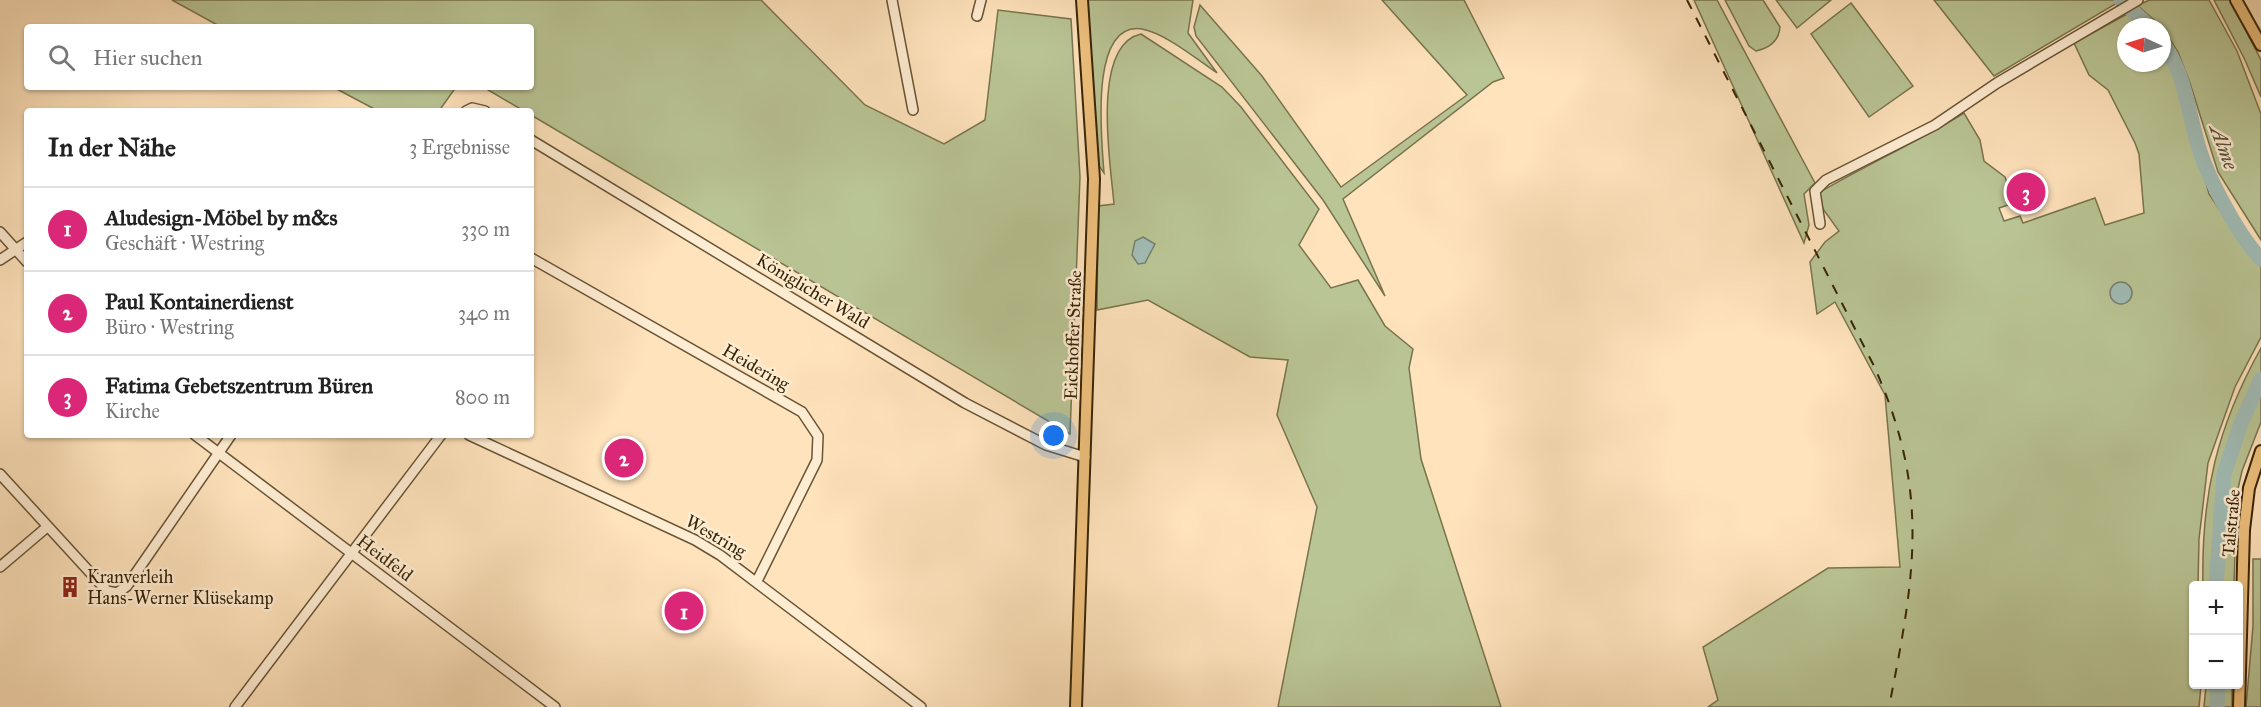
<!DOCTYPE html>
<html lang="de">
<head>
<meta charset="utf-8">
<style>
	:root { --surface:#fff; --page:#f6f6f6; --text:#222; --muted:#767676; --line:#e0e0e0; --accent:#db2777 }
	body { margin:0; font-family:"IM FELL Great Primer",serif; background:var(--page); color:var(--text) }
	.controls { position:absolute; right:18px; bottom:18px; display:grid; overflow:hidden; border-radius:6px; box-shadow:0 2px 4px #0004 }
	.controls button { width:54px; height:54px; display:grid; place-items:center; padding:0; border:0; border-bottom:2px solid var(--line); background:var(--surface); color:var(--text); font:30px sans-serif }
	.compass { position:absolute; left:2117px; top:18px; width:54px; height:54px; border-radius:50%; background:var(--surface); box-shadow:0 2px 4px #0004; rotate:274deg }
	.you { position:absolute; left:1054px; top:436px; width:21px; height:21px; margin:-15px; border:4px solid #fff; border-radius:50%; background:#1a73e8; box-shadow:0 0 0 9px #1a73e833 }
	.badge { display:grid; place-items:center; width:39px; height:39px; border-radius:50%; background:var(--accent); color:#fff; font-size:20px; font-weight:700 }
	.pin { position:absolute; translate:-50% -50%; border:3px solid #fff; box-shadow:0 2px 6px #0006 }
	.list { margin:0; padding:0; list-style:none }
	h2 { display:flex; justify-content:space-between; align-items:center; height:78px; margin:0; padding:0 24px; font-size:26px }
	h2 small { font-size:20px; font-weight:400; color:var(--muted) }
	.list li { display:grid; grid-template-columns:39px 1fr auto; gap:18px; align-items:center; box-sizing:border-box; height:84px; padding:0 24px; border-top:2px solid var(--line) }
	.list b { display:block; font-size:22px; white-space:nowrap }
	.list p { margin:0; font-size:20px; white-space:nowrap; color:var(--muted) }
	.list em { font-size:20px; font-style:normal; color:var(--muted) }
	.icon { flex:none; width:33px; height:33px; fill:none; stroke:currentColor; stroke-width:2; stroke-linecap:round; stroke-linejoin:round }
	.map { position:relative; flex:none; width:2261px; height:707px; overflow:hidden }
	.search { position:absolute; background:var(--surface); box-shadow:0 2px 4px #0004; left:24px; top:24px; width:510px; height:66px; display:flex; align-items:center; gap:15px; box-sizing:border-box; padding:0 21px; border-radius:6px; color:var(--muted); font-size:22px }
	.panel { position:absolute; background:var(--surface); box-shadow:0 2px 4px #0004; left:24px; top:108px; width:510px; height:330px; border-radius:6px }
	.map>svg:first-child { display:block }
	.green { fill:#bac595; stroke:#78744e; stroke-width:1.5 }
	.water { fill:#a1bdb7; stroke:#778070; stroke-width:1.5 }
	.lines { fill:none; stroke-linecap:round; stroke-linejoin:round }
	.river { stroke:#a1bdb7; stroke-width:15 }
	.minor-casing { stroke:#695434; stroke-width:12 }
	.major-casing { stroke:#372406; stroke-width:14 }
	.minor { stroke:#ffedd3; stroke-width:9 }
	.major { stroke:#f0c27e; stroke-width:10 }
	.rail { stroke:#372406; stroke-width:2; stroke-dasharray:10 10; stroke-linecap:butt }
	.labels { text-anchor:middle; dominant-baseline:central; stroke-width:5; stroke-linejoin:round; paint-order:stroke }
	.street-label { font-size:18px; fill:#372406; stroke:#ffedd3 }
	.poi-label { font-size:18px; fill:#372406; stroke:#ffedd3; text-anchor:start }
	.water-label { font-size:20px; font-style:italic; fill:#57523b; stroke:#ffedd3 }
</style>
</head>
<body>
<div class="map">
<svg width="2261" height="707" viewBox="0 0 2261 707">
	<rect width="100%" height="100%" fill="#ffe3bc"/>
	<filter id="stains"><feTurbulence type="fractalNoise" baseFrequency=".00333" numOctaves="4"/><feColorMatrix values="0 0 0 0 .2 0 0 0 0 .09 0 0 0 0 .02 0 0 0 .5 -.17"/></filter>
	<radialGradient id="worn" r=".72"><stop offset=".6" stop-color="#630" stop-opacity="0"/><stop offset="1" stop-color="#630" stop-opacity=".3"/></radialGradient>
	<!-- green -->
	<g class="green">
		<polygon points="172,0 761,0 865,105 944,144 985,120 998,10 1071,19 1080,177 1070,434 531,115 531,111 524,111 483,87 531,87 531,27 221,27"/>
		<path d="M1088,0H1193L1188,33L1217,73C1198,60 1165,33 1142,29C1088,21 1102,142 1104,173L1097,163Z"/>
		<polygon points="1382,0 1464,0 1504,78 1493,82 1343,199 1385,296 1323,200 1196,36 1194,27 1200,5 1262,76 1341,187 1467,95"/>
		<polygon points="1694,0 1717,0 1815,183 1804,194 1809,225 1804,243"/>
		<path d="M1725,0H1763L1780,27C1779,41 1769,48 1756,51L1749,46Z"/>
		<polygon points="1776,0 1831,0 1797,28"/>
		<polygon points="1934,0 2122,0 1994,76"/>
		<polygon points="2150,0 2209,0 2237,51 2261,114 2261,240 2218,172 2189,80 2178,52 2162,27 2137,5"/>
		<polygon points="2214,0 2230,0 2261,60 2261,97 2245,60"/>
		<polygon points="1851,3 1913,86 1869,117 1811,34"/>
		<path d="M2127,14L2141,27H2126V63H2162V53L2180,85L2209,194L2239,239L2261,265V337L2235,387L2208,463L2199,539L2198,585L2194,586V684L2201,685L2199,707H1708L1718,700L1703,647L1828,568L1900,567L1885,395L1835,302L1817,314L1810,262L1825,242L1839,231L1818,202L1820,192C1868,164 1917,142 1964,113L1980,140L1984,161L2005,177L2014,203L1999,208L2004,221L2020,216L2023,223L2095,198L2105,225L2144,213L2139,154L2135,143L2108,90L2089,75L2074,43Z"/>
		<path d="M1141,34L1222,87L1241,107L1319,209L1299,245L1331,288L1358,280L1385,326L1413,349L1409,368L1421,459L1501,707H1278L1317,507L1277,415L1288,360L1250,357L1148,300L1097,310L1098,206L1114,204C1111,167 1090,45 1141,34Z"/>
		<polygon points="333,87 456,87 439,111 378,111"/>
		<path d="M2261,348V422L2242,471L2237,493L2234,585H2203C2201,495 2217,427 2261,348Z"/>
		<polygon points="2253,559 2261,559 2261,707 2246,707 2253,626"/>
		<polygon points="2206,685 2232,685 2232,707 2204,707"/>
	</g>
	<!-- water -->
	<g class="water">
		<polygon points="1143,237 1155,244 1145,263 1138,264 1132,255 1135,241"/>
		<circle cx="2121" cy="293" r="11"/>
	</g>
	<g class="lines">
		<!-- river -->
		<g class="river">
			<polyline points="2121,0 2150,27"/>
			<path d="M2162,42C2185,73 2187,106 2197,141C2205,173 2238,236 2261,259"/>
			<polyline points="2216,586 2224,474 2241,423 2261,379"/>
			<polyline points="2217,707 2218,684"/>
		</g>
		<defs>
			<g id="minor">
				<polyline points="892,0 913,110"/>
				<polyline points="977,16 981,0"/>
				<polyline points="466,111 472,108 485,111"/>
				<polyline points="531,140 965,403 1046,445 1085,457"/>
				<polyline points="1820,224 1815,191 1826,180 1935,125 1997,83 2138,0"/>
				<polyline points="0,232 27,262"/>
				<polyline points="531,258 802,412 818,436 817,460 757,581"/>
				<polyline points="0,260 27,242"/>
				<polyline points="195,435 555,707"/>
				<polyline points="469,435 695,540 720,555 921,707"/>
				<polyline points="0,474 107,591 117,593 127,586 231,435"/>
				<polyline points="0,567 47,527"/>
				<polyline points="235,707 441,435"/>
			</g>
			<g id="major">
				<polyline points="2236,0 2261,45"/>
				<polyline points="1076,707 1094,179 1082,0"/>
				<polyline points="2239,707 2244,530 2249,488 2261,451"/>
			</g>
		</defs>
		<!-- minor casing -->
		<use href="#minor" class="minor-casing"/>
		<!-- major casing -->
		<use href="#major" class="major-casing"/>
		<!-- minor -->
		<use href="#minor" class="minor"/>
		<!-- major -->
		<use href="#major" class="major"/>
		<!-- rail -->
		<path class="rail" d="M1687,0L1873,364C1931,491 1915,575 1889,707"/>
	</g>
	<!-- icons -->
	<defs>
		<symbol id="building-bare" viewBox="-9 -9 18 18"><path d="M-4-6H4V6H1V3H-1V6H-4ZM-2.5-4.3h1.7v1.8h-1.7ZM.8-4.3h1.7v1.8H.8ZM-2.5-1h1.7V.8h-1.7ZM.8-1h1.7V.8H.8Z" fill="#8f2418" stroke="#ffedd3" stroke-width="2.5" paint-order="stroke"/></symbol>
	</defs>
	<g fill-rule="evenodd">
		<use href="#building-bare" x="55" y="572" width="30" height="30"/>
	</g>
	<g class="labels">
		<!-- street labels -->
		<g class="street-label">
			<text transform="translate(813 291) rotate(31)">Königlicher Wald</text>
			<text transform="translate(1073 335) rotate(-88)">Eickhoffer Straße</text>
			<text transform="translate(756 367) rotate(30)">Heidering</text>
			<text transform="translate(2231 523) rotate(-85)">Talstraße</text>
			<text transform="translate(716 536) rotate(30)">Westring</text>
			<text transform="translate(385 558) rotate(37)">Heidfeld</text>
		</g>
		<!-- poi labels -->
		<g class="poi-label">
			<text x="87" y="577">Kranverleih<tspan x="87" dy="21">Hans-Werner Klüsekamp</tspan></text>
		</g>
		<!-- water labels -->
		<g class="water-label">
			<text transform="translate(2224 147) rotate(70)">Alme</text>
		</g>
	</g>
	<rect width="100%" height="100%" filter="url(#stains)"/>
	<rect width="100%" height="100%" fill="url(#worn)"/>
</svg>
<div class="controls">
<button>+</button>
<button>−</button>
</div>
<svg class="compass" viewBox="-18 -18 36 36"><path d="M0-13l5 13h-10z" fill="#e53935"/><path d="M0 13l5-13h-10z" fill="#767676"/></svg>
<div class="you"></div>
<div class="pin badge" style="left:684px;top:611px">1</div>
<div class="pin badge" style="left:624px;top:458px">2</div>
<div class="pin badge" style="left:2026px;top:192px">3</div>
<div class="search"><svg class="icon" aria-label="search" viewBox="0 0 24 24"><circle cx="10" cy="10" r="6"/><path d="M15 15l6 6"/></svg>Hier suchen</div>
<section class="panel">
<h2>In der Nähe<small>3 Ergebnisse</small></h2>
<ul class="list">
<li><span class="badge">1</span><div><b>Aludesign-Möbel by m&amp;s</b><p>Geschäft · Westring</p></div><em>330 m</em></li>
<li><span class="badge">2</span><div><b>Paul Kontainerdienst</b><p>Büro · Westring</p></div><em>340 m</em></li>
<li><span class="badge">3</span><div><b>Fatima Gebetszentrum Büren</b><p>Kirche</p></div><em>800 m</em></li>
</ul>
</section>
</div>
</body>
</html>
